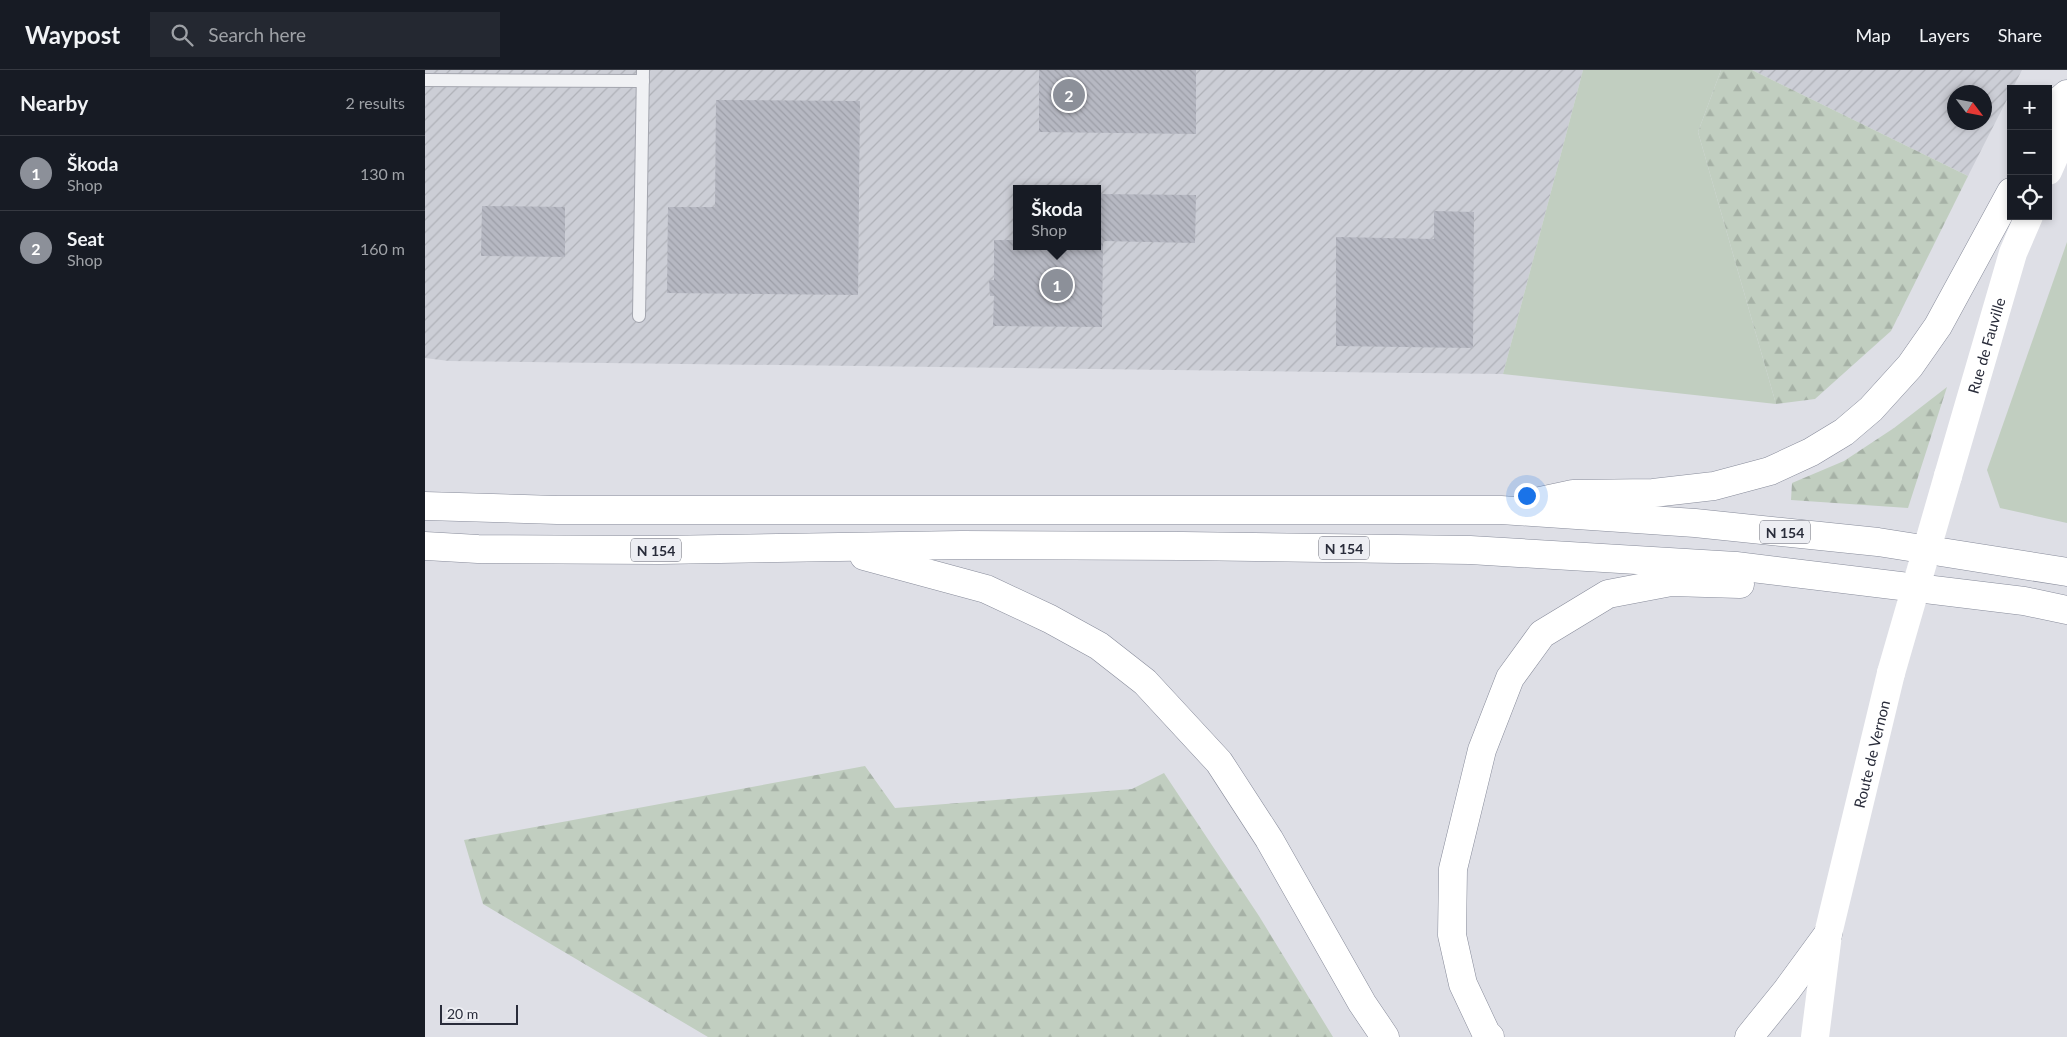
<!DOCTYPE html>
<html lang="en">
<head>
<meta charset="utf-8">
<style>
	:root { --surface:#171b24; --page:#242831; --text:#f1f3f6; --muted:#9ea1a6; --line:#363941; --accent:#8c9099 }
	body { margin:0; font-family:Lato,sans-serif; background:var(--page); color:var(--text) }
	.controls { position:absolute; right:15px; top:15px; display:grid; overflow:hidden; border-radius:0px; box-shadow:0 2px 8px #0003 }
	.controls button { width:45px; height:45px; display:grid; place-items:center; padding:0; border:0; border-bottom:1px solid var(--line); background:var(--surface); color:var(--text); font:25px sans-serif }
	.compass { position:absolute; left:1522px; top:15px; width:45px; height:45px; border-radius:50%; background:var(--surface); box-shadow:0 2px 8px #0003; rotate:122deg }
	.scale { position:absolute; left:15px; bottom:12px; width:78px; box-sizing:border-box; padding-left:5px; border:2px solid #292c3a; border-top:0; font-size:14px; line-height:18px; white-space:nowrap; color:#292c3a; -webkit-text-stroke:4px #edeef3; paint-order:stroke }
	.you { position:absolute; left:1101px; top:425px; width:18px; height:18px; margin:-12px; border:4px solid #fff; border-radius:50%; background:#1a73e8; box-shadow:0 0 0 8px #1a73e833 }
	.badge { display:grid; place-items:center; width:32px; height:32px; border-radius:50%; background:var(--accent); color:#fff; font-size:16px; font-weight:700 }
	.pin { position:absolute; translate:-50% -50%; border:2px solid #fff; box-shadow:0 1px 5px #0006 }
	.popup { position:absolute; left:588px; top:115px; width:88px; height:65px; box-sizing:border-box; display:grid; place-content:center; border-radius:0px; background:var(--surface); filter:drop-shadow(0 1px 4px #0005); font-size:16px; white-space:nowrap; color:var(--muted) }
	.popup b { font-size:19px; color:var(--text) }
	.popup::after { content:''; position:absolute; left:50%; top:100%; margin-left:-10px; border:10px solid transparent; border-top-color:var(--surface) }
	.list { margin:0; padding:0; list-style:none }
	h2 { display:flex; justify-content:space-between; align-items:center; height:65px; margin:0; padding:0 20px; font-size:21px }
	h2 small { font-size:16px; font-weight:400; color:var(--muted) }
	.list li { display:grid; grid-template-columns:32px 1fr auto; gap:15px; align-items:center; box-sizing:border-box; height:75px; padding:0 20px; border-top:1px solid var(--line) }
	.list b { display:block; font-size:19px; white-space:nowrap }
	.list p { margin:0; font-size:16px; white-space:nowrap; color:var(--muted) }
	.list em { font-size:16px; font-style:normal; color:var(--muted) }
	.icon { flex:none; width:28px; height:28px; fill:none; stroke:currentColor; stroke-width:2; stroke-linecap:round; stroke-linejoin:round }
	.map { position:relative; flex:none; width:1642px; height:967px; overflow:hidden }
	header { display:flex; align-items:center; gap:30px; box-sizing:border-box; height:70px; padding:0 25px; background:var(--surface); border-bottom:1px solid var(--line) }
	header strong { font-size:24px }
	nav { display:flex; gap:28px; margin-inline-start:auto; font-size:18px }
	.search { width:350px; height:45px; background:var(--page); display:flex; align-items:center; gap:12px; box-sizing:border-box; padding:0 18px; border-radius:0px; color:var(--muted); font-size:19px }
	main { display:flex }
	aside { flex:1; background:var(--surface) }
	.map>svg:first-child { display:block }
	.industrial { fill:url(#industrial-furrows); fill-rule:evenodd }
	.grass { fill:#c1cec0 }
	.forest { fill:url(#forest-firs) }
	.building { fill:url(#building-back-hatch) }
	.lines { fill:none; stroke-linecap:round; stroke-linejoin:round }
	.service-casing { stroke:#a4a6af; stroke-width:14 }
	.trunk-casing { stroke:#878b9a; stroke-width:29 }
	.service { stroke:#f0f1f4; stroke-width:12 }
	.secondary { stroke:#fff; stroke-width:28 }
	.trunk { stroke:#fff; stroke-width:28 }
	.secondary-bridge { stroke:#fff; stroke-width:28 }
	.labels { text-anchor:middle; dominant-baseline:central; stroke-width:4; stroke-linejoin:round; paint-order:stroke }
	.shield { fill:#edeef3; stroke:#646672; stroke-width:1 }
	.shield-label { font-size:14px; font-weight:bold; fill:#292c3a }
	.street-label { font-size:15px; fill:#292c3a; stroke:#edeef3 }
</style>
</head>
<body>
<header>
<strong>Waypost</strong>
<div class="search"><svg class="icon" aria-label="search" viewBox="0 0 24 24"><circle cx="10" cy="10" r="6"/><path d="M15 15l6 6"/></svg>Search here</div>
<nav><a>Map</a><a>Layers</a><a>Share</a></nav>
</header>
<main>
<aside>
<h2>Nearby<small>2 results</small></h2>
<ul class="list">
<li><span class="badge">1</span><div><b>Škoda</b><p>Shop</p></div><em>130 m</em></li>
<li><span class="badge">2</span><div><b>Seat</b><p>Shop</p></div><em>160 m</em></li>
</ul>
</aside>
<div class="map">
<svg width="1642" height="967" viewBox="0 0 1642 967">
	<defs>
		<pattern id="industrial-furrows" width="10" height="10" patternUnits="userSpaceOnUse" patternTransform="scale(1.25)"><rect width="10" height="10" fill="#ccced6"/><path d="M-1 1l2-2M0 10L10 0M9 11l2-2" fill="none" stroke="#afb1b8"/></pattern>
		<pattern id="forest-firs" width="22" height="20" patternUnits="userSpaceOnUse" patternTransform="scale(1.25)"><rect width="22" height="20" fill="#c1cec0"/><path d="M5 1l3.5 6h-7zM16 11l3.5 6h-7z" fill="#a6b1a6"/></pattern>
		<pattern id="building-back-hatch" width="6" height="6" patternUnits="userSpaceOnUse" patternTransform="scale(1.25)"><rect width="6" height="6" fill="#b6b8c2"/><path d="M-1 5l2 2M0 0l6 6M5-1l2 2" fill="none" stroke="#9c9ea7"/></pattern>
	</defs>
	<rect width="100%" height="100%" fill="#dedfe6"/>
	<!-- industrial -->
	<g class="industrial">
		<path d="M0,0H1158L1078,304L24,291L0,288ZM592,119H672V176H592Z"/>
		<path d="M1327,0H1597L1543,106ZM1530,22H1560V52H1530Z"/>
	</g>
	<!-- grass -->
	<g class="grass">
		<polygon points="1158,0 1296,0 1273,62 1351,334 1078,304"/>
		<polygon points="1642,172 1642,453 1575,438 1562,400"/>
	</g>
	<!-- forest -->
	<g class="forest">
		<polygon points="1296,0 1327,0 1543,106 1466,261 1390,329 1351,334 1273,62"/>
		<polygon points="1522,317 1483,438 1366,430 1367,413 1419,391 1469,358"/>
		<polygon points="440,696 470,738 707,719 739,703 834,846 908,967 283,967 58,834 39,770"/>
	</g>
	<!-- building -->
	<g class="building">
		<polygon points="614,0 771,0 771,64 614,62"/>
		<polygon points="291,30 435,31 433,225 242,223 243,137 290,137"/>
		<polygon points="672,124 771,125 770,173 678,171 677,257 568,256 569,226 565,226 564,210 569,210 569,170 592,170 592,176 672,176"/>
		<polygon points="57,136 140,137 140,187 56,186"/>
		<polygon points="1009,141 1049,142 1048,278 911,276 911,167 1009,169"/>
	</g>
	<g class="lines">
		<defs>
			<g id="service">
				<polyline points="0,10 218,11"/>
				<polyline points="214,246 218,0"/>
			</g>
			<g id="trunk">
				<polyline points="1623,52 1635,30 1642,24"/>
				<polyline points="1106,433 1148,424 1228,423 1289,416 1345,401 1386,382 1419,362 1446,339 1485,296 1513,256 1586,122"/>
				<polyline points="0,436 132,440 1076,440 1270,453 1453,472 1642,502"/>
				<polyline points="0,476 53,479 235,480 536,475 758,476 1045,480 1311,496 1599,531 1642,540"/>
				<polyline points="439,486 561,519 625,549 674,576 720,612 794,692 844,769 937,933 960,967"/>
				<polyline points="1065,967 1061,963 1038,914 1027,865 1028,799 1057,680 1085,608 1117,564 1183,524 1246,512 1315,514"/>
				<polyline points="1324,967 1362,920 1403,864"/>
			</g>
		</defs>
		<!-- service casing -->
		<use href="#service" class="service-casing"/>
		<!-- trunk casing -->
		<use href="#trunk" class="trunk-casing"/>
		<!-- service -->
		<use href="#service" class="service"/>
		<!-- secondary -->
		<g class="secondary">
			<polyline points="1623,101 1642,58"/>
			<path id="s1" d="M1523,406L1588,183L1604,146"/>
			<path id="s2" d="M1390,967L1403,864L1466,603"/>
		</g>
		<!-- trunk -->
		<use href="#trunk" class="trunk"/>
		<!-- secondary-bridge -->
		<polyline class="secondary-bridge" points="1466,603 1523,406"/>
	</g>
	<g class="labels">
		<!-- shield labels -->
		<g class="shield">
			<rect x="1335" y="450.5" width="50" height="23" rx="4"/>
			<rect x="894" y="466.5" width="50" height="23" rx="4"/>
			<rect x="206" y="468.5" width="50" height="23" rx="4"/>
		</g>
		<g class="shield-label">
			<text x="1360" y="462">N 154</text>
			<text x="919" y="478">N 154</text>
			<text x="231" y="480">N 154</text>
		</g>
		<!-- street labels -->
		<g class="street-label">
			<text stroke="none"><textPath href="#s1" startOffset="136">Rue de Fauville</textPath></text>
			<text stroke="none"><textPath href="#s2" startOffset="289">Route de Vernon</textPath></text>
		</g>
	</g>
</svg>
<div class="controls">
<button>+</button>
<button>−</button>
<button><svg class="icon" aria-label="locate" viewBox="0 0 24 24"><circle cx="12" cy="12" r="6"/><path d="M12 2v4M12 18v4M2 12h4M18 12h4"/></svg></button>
</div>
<svg class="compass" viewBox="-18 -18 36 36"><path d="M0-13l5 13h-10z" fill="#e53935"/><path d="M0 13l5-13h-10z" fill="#9ea1a6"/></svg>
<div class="scale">20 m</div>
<div class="you"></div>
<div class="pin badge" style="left:632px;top:215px">1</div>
<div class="popup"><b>Škoda</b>Shop</div>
<div class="pin badge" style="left:644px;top:25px">2</div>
</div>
</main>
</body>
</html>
